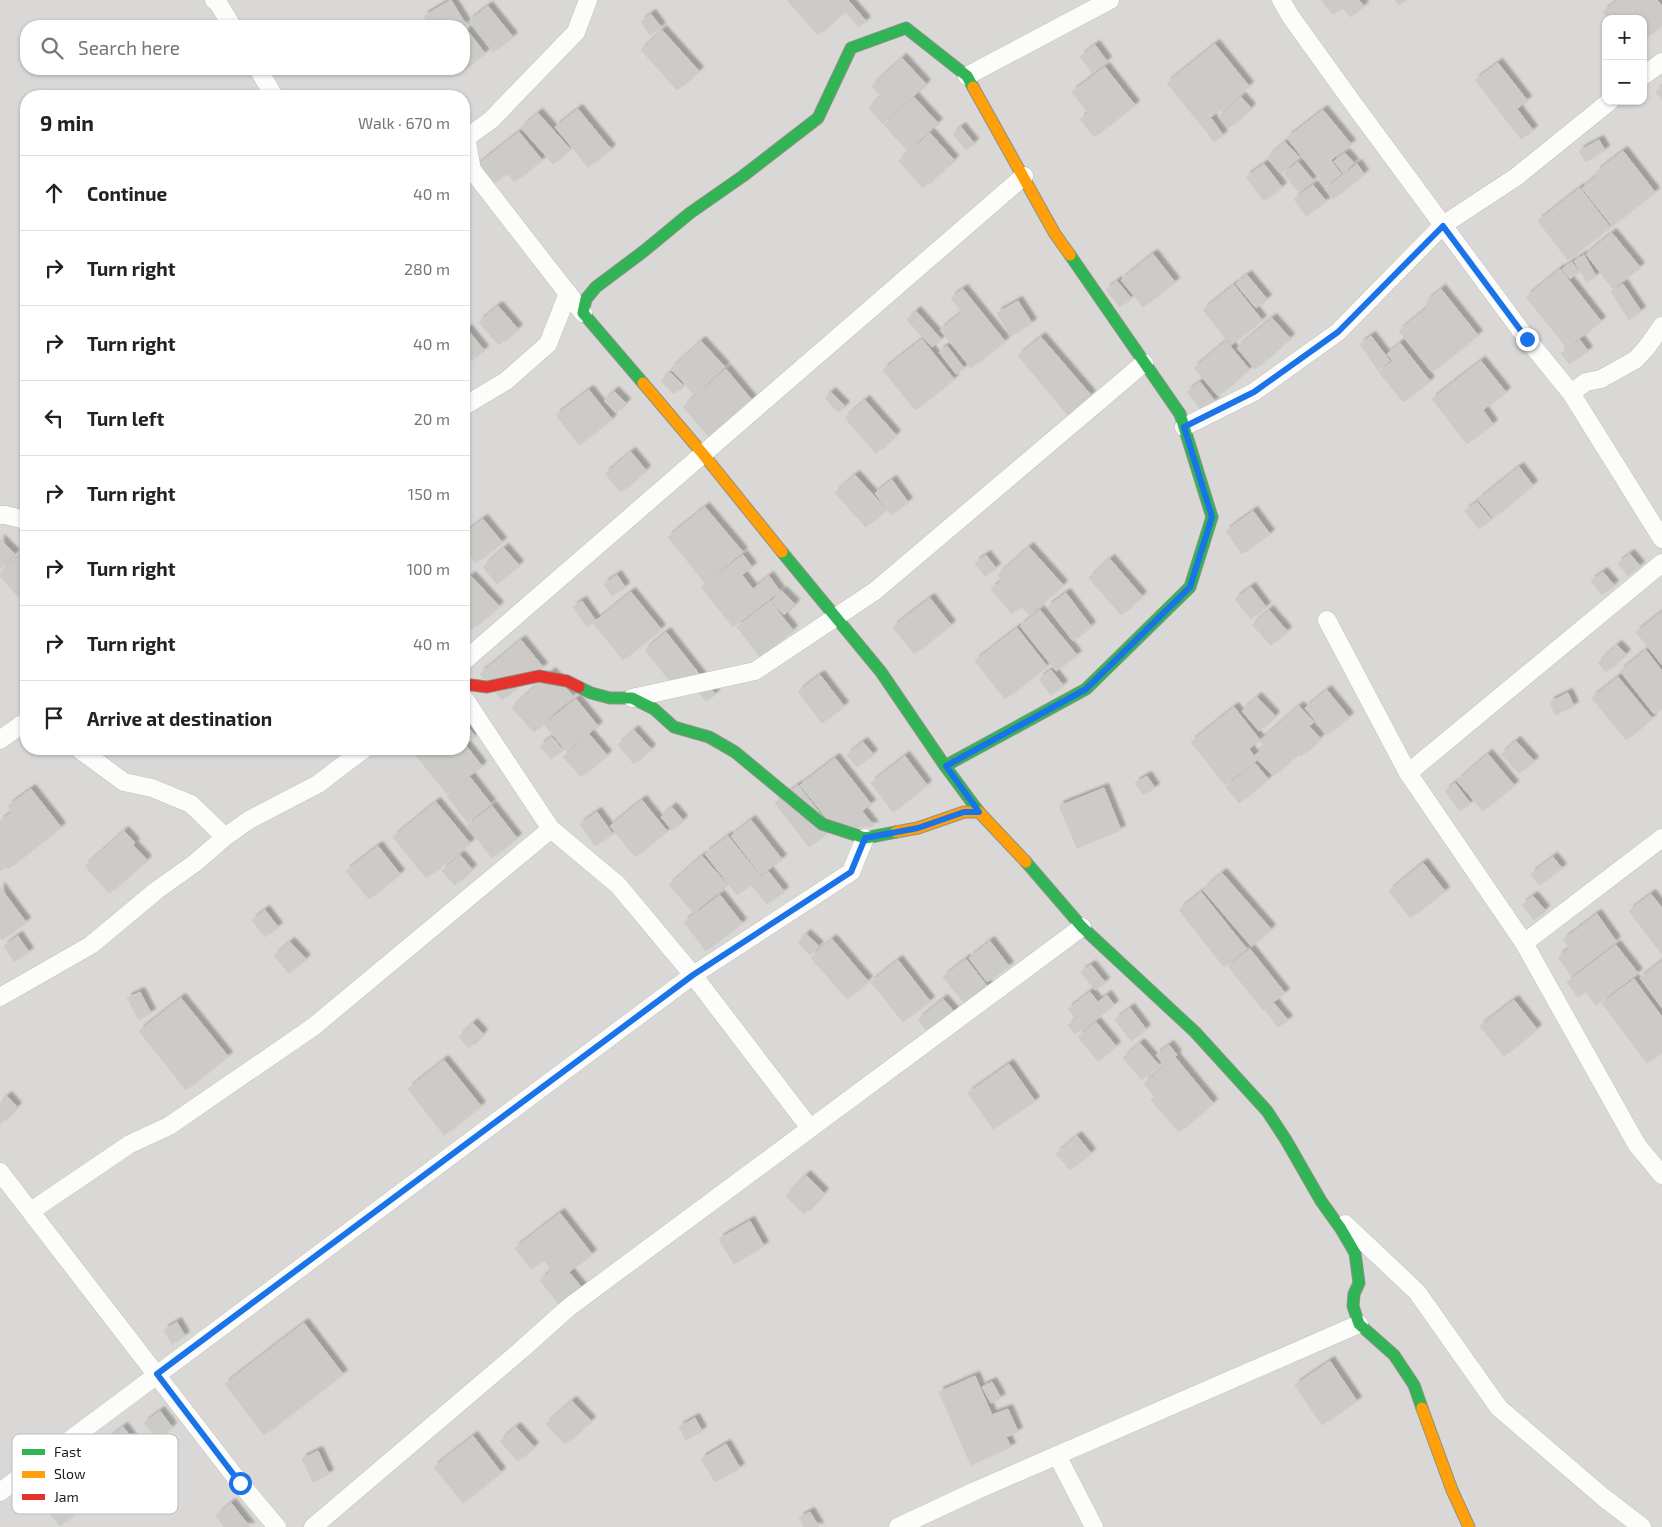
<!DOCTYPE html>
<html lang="en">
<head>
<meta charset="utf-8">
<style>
	:root { --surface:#fff; --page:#f6f6f6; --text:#222; --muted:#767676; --line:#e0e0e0 }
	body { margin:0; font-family:"Exo 2",sans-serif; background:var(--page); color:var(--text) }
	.controls { position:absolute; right:15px; top:15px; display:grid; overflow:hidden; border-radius:10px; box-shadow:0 1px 4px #0004 }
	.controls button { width:45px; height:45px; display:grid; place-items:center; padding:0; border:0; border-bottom:1px solid var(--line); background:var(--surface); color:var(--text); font:25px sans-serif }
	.stop { position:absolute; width:15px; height:15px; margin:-11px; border:4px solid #1a73e8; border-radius:50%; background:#fff }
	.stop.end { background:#1a73e8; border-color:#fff; box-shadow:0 1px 5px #0008 }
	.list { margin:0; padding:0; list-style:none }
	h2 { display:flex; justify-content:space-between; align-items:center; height:65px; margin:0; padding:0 20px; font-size:21px }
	h2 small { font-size:16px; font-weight:400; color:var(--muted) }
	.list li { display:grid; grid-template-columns:32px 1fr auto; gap:15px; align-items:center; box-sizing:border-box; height:75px; padding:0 20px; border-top:1px solid var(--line) }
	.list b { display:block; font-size:19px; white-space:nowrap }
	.list em { font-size:16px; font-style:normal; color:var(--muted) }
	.icon { flex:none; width:28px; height:28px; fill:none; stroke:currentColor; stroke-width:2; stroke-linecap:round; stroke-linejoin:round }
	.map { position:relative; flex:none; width:1662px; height:1527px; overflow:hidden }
	.search { position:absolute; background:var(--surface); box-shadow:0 1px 4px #0004; left:20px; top:20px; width:450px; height:55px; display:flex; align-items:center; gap:12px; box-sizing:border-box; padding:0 18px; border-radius:20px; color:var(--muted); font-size:19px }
	.panel { position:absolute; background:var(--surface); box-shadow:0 1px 4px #0004; left:20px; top:90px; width:450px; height:665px; border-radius:20px }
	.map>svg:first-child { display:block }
	.residential { fill:#d9d8d6; fill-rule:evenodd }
	.building { fill:#cdcbc8; stroke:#cdcbc7; filter:url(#shadow) }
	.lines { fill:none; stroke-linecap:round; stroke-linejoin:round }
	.street-casing { stroke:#c1c1bf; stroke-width:19 }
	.fast-casing { stroke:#8f9280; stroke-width:13 }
	.slow-casing { stroke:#8f9280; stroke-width:13 }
	.jam-casing { stroke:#8f9280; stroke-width:13 }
	.street { stroke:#fcfcfb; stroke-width:18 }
	.fast { stroke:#30b455; stroke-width:11 }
	.slow { stroke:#ff9f0a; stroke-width:11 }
	.jam { stroke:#e5322d; stroke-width:11 }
	.route { stroke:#1a73e8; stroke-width:6 }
	.key { fill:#fff; stroke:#bbb; stroke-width:1 }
	.key-label { font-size:14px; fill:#1c1c1c }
</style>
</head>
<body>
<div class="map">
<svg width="1662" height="1527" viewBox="0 0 1662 1527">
	<defs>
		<filter id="shadow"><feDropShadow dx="4.5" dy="-4.5" stdDeviation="1" flood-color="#0004"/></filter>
	</defs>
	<rect width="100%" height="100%" fill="#eae9e5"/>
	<!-- residential -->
	<path class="residential" d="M0,0H1662V1527H0ZM1606,19H1643V101H1606ZM26,26H464V69H26ZM26,96H464V749H26Z"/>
	<!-- building -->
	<g class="building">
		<polygon points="451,0 467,26 464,28 464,26 430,26 424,16"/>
		<polygon points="787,0 848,0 866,21 859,27 845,11 818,35"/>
		<polygon points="1321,0 1359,0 1364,6 1350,17 1342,7 1333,15"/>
		<polygon points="1395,0 1405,0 1399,5"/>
		<polygon points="1618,0 1657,0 1662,6 1662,25 1643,40 1643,19 1608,19 1603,12"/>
		<polygon points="488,6 513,37 493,52 469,21"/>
		<polygon points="651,14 661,27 650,35 641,22"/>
		<polygon points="467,30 485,53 464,70 464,32"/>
		<polygon points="662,30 699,71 677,90 641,50"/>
		<polygon points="1215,44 1249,86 1201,125 1167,83"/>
		<polygon points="1095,45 1107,61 1092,73 1080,57"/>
		<polygon points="902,58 926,84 883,124 869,108 881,96 872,86"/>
		<polygon points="1498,63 1527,100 1517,109 1533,130 1521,139 1475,80"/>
		<polygon points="1105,67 1135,105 1094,137 1080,119 1088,113 1072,92"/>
		<polygon points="1662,87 1662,100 1656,92"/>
		<polygon points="914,97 938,123 908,151 884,125"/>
		<polygon points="1241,97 1251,108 1229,128 1218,117"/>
		<polygon points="578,109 611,149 588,167 555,127"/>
		<polygon points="1323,110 1351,144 1331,160 1341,174 1325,186 1287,138"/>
		<polygon points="538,113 570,149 553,164 521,128"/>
		<polygon points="1211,118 1223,135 1214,142 1202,125"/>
		<polygon points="961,127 974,143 966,150 953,134"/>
		<polygon points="519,132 542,160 514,182 507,173 491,185 476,166"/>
		<polygon points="930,133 954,160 923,188 899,161"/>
		<polygon points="1599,140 1605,150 1586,162 1579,151"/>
		<polygon points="1285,142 1299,157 1281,174 1267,158"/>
		<polygon points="1623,151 1655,192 1612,226 1582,188 1598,175 1596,172"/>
		<polygon points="1345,153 1354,163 1343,173 1334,161"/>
		<polygon points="1298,162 1313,180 1299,192 1284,174"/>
		<polygon points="1264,164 1282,187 1264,201 1246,177"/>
		<polygon points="1357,164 1364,174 1333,199 1325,189"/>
		<polygon points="1313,185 1326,201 1306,216 1294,199"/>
		<polygon points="1580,188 1610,227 1568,260 1538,221"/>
		<polygon points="1612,233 1640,267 1613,289 1586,254"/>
		<polygon points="1153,254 1175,282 1143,307 1121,280"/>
		<polygon points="1584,255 1596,276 1587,282 1574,261"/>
		<polygon points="1572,262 1579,272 1570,279 1562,269"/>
		<polygon points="1560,269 1601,321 1567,348 1526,297"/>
		<polygon points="1247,275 1267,299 1256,308 1236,284"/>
		<polygon points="1117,281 1131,298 1120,307 1106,290"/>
		<polygon points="1623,284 1641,311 1629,320 1611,292"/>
		<polygon points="1234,285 1262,320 1231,345 1203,310"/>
		<polygon points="963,289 1005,341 971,368 940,330 962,312 951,298"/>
		<polygon points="1441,289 1478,335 1432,372 1399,331 1429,306 1426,302"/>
		<polygon points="1018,301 1032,323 1011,336 997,313"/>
		<polygon points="498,306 518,329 499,345 479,322"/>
		<polygon points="916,311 941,339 932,347 907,320"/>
		<polygon points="1272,318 1290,338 1255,369 1237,348"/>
		<polygon points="467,329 484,350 466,364 464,361 464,332"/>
		<polygon points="1371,336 1390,361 1378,370 1360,344"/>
		<polygon points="1041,337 1091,395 1068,415 1018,356"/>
		<polygon points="922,339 954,379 915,410 883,370"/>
		<polygon points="1580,340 1588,351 1569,364 1561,353"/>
		<polygon points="701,341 725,367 695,395 671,369"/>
		<polygon points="1226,341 1249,369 1218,396 1194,368"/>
		<polygon points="1400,343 1430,381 1403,402 1379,372 1393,361 1387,354"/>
		<polygon points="947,346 964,368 956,374 939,352"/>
		<polygon points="1481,361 1506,392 1483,410 1493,424 1467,444 1432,399"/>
		<polygon points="726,369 752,400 709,437 683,407"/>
		<polygon points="670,372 683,385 674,394 661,381"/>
		<polygon points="1200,382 1215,401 1202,411 1187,392"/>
		<polygon points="589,390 612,419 579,445 556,415"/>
		<polygon points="614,391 626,403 616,413 604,401"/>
		<polygon points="831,392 845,406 838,412 825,398"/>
		<polygon points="865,400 896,435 876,453 845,418"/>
		<polygon points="631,452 646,470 621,492 605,474"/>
		<polygon points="1519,467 1533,485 1493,518 1478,500"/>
		<polygon points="855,475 886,509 866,527 835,493"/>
		<polygon points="892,480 908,502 891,515 875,493"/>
		<polygon points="1477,502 1491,519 1479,529 1465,511"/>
		<polygon points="705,507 743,552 705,583 668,537"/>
		<polygon points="1253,511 1270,534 1242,554 1226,531"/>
		<polygon points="483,519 502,542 476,563 464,548 464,534"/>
		<polygon points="0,539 15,554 0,569"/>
		<polygon points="1029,547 1063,585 1029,615 1021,606 1012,614 991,589 1002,580 998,575"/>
		<polygon points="504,548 519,565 497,584 483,567"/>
		<polygon points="26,550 26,604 25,604 0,576 0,574"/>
		<polygon points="1630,554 1640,566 1628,576 1618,563"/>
		<polygon points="743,555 752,567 742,575 753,589 769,576 780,591 733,627 701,587"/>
		<polygon points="986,555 996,568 985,576 975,563"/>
		<polygon points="1110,559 1142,596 1121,615 1089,578"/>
		<polygon points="1603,572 1614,585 1602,595 1591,581"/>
		<polygon points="617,575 625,587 612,596 604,584"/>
		<polygon points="471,576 499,606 471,630 464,622 464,582"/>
		<polygon points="1251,587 1266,607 1251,619 1235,599"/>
		<polygon points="782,591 795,604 784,615 771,601"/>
		<polygon points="631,592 661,629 623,660 593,623"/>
		<polygon points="1066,593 1091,626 1073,641 1047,607"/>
		<polygon points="930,598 951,625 914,654 893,627"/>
		<polygon points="582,601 596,621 587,627 573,607"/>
		<polygon points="770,601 793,630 760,657 737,627"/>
		<polygon points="1040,610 1077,655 1056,671 1020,626"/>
		<polygon points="1269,610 1287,631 1271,645 1252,625"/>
		<polygon points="1662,612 1662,665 1636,632"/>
		<polygon points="1017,628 1047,666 1005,699 975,661"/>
		<polygon points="666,632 715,694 706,701 693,685 681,695 645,650"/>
		<polygon points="521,640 543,667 502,700 480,674"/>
		<polygon points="1617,645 1626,654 1606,672 1598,663"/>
		<polygon points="1646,650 1662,671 1662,707 1654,714 1620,671"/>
		<polygon points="1051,670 1063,685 1051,695 1039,679"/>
		<polygon points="551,672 573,696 534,732 512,708"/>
		<polygon points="820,675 844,706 822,723 798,692"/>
		<polygon points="1618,677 1652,718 1626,740 1592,698"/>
		<polygon points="1327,690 1349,717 1327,735 1305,708"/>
		<polygon points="1568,693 1574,706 1555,715 1550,702"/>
		<polygon points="1257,697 1275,716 1259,731 1242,711"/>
		<polygon points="576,699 598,726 566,751 544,724"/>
		<polygon points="1299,706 1314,722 1309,726 1320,738 1301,756 1298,754 1273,776 1254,756 1265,746 1260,741"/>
		<polygon points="1234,707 1260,740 1249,749 1257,760 1225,785 1191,742"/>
		<polygon points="465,723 475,736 469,741 464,734 464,724"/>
		<polygon points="634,730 651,749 634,764 618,745"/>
		<polygon points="589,734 607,755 581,777 563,757"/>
		<polygon points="552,737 563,750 551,759 540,746"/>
		<polygon points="1516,741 1534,761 1519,773 1501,754"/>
		<polygon points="863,742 873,754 857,767 847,755"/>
		<polygon points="464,743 482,766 447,794 411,749 464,749"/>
		<polygon points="1488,754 1514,785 1483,811 1457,781"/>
		<polygon points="905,756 927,785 893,812 871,783"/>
		<polygon points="835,758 871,804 862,811 874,826 835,829 800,785"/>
		<polygon points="1255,763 1268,779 1239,803 1226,787"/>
		<polygon points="1147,776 1155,788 1143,795 1135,783"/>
		<polygon points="470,777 491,804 468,823 447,796"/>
		<polygon points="1455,783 1470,803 1460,811 1445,791"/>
		<polygon points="798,785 832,829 809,847 775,803"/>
		<polygon points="1104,788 1121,830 1077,848 1059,806"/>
		<polygon points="31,789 61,827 8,869 0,859 0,821 12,812 8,806"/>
		<polygon points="642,800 667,831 635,857 610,826"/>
		<polygon points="436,802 470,843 426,878 393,837"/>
		<polygon points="492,806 517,838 492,858 467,826"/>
		<polygon points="672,807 683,820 672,830 661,817"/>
		<polygon points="597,812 613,834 595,846 580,824"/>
		<polygon points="751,820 782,859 761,875 731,836"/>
		<polygon points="124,831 135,843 133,845 147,860 109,893 85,866"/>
		<polygon points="728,836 761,877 768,871 784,891 767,904 751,884 737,895 705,854"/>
		<polygon points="378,846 400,874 369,899 346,871"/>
		<polygon points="460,855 472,869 455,885 442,871"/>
		<polygon points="702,856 727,884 694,913 669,885"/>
		<polygon points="1553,857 1562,868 1539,885 1531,874"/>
		<polygon points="0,861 5,867 0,871"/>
		<polygon points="1423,863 1445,891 1410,918 1389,891"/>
		<polygon points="1222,873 1271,929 1251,946 1203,890"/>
		<polygon points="0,887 26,922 2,940 0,937"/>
		<polygon points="1201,892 1247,949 1224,967 1179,910"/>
		<polygon points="1651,894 1662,908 1662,954 1629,911"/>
		<polygon points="720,895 742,923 706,951 684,922"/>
		<polygon points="1533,896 1545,910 1534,920 1522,905"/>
		<polygon points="265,910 278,927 265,937 252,920"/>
		<polygon points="1597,914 1616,941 1571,975 1558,957 1570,948 1563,940"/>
		<polygon points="806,934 819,946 810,955 798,943"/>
		<polygon points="18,936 29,952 14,962 4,946"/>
		<polygon points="832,939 868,981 847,999 811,958"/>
		<polygon points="990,941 1009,966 987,982 969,958"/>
		<polygon points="290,942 306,959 289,973 274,956"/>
		<polygon points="1616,945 1638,973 1596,1005 1585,991 1578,997 1567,982"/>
		<polygon points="1250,949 1285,993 1263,1010 1228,966"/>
		<polygon points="966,959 988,987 966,1005 943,977"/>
		<polygon points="898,960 930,1001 903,1022 871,982"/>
		<polygon points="1662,961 1662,1008 1640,978"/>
		<polygon points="1091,965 1105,982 1095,990 1081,972"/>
		<polygon points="1634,979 1662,1017 1662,1052 1647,1063 1602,1003"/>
		<polygon points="140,992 151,1013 139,1020 127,998"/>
		<polygon points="1090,992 1098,1002 1107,995 1114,1005 1075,1034 1068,1025 1076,1018 1068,1009"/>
		<polygon points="181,998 228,1056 186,1090 139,1031"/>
		<polygon points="943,999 959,1017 934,1039 918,1020"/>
		<polygon points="1514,1000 1537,1029 1504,1056 1480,1026"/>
		<polygon points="1274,1003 1288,1020 1278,1027 1265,1010"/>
		<polygon points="1130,1008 1146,1029 1131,1041 1115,1020"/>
		<polygon points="1096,1022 1116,1046 1098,1061 1078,1037"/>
		<polygon points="473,1023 483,1034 469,1048 459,1037"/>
		<polygon points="1140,1043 1159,1065 1142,1080 1123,1058"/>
		<polygon points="1169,1045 1177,1055 1164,1065 1156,1055"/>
		<polygon points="1175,1057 1213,1103 1179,1132 1151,1100 1155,1097 1144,1084"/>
		<polygon points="444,1060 481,1106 444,1135 408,1089"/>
		<polygon points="1009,1064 1035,1101 993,1129 968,1093"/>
		<polygon points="7,1096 17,1107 0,1124 0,1103"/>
		<polygon points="1077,1136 1091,1153 1070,1170 1056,1154"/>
		<polygon points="806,1175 824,1193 804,1214 786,1196"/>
		<polygon points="560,1213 592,1254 569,1272 583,1289 561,1307 540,1280 552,1270 544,1260 531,1269 515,1248"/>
		<polygon points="750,1221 764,1246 734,1264 719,1239"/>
		<polygon points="177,1322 185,1336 172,1344 164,1330"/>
		<polygon points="304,1323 343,1374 264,1435 225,1384"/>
		<polygon points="1330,1361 1357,1401 1322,1425 1295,1385"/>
		<polygon points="975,1376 992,1415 1008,1409 1018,1432 1006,1437 1011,1447 971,1465 939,1392"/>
		<polygon points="992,1382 1001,1398 991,1403 982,1387"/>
		<polygon points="572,1401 591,1421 565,1444 546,1424"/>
		<polygon points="160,1411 172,1427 157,1439 144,1423"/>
		<polygon points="695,1418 702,1431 686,1440 679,1427"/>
		<polygon points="123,1427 146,1456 60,1526 37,1498"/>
		<polygon points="516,1427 534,1447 518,1461 500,1441"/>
		<polygon points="473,1436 501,1472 463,1503 434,1467"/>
		<polygon points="726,1444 740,1468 715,1482 701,1459"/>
		<polygon points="318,1451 329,1474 313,1482 302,1459"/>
		<polygon points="231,1503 250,1527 224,1527 216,1516"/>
		<polygon points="810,1512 819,1527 804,1527 799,1518"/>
	</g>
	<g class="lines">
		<defs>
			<g id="street">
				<polyline points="214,0 218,3 232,26"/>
				<polyline points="1281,0 1291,17 1355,106 1527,339 1571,393 1662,539"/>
				<polyline points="258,69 274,96"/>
				<polyline points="967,76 1110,0"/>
				<polyline points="1643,76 1662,62"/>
				<polyline points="583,313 472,170 466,138 491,120 576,32 588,0"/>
				<polyline points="1571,393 1586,382 1601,379 1635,360 1647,347 1662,326"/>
				<polyline points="464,406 506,381 548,344 568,293"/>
				<polyline points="1184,427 1254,392 1338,332 1443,225 1516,177 1610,101"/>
				<polyline points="0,515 5,515 26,520"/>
				<polyline points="1327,620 1408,773 1524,943 1637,1145 1662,1175"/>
				<polyline points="464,661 1024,176"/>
				<polyline points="464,698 551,829 618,885 693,975 810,1128"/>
				<polyline points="632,698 755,671 875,591 1144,363"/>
				<polyline points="0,740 22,724 26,725"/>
				<polyline points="79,749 124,782 152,788 191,804 225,837"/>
				<polyline points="1408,773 1662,563"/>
				<polyline points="1524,943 1662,838"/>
				<polyline points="0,997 91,945 157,890 195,863 225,837 249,820 318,784 364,749"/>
				<polyline points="0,1172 240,1483 277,1527"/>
				<polyline points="31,1211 130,1144 169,1126 313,1027 551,829"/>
				<polyline points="1345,1224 1417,1292 1499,1408 1603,1497 1642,1527"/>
				<polyline points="1057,1455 1094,1527"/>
				<polyline points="0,1492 693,975 851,872 865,838"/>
				<polyline points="313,1527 520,1351 568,1308 1082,927"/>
				<polyline points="898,1527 975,1491 1359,1324"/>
			</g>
			<g id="fast">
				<polyline points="643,383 583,313 586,299 596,287 644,251 690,213 743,176 818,118 851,48 906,28 967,76 973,87"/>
				<polyline points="782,552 881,672 945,766 979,812"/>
				<polyline points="579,687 591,693 610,698 632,698 654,709 674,727 709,737 735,752 822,824 865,838 896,832"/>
				<polyline points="945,766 1086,689 1190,587 1212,517 1180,414 1070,255"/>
				<polyline points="1026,862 1082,927 1195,1032 1267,1111 1286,1140 1321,1201 1341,1229 1355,1253 1359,1283 1354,1294 1353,1306 1359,1324 1394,1355 1414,1385 1422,1408"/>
			</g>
			<g id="slow">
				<polyline points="973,87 1055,234 1070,255"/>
				<polyline points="643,383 703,454 782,552"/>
				<polyline points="896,832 918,828 964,812 979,812 1026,862"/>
				<polyline points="1422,1408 1452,1490 1469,1527"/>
			</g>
			<polyline id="jam" points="464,684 487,687 539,676 567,681 579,687"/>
		</defs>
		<!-- street casing -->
		<use href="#street" class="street-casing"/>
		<!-- fast casing -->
		<use href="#fast" class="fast-casing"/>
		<!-- slow casing -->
		<use href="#slow" class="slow-casing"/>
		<!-- jam casing -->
		<use href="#jam" class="jam-casing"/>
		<!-- street -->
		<use href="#street" class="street"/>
		<!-- fast -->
		<use href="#fast" class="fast"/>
		<!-- slow -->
		<use href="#slow" class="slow"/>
		<!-- jam -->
		<use href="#jam" class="jam"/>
	</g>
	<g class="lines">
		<!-- route -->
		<polyline class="route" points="240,1483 157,1374 693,975 851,872 865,838 918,828 964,812 979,812 946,766 1086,689 1190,587 1212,517 1184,427 1254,392 1338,332 1443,226 1527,339"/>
	</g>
	<!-- legend -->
	<rect x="12" y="1434" width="166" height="80" rx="8" class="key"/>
	<rect x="22" y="1449" width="23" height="6" fill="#30b455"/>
	<rect x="22" y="1471" width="23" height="7" fill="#ff9f0a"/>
	<rect x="22" y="1494" width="23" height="6" fill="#e5322d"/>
	<g class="key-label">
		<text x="54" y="1457">Fast</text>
		<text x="54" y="1479">Slow</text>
		<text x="54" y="1502">Jam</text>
	</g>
</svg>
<div class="controls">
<button>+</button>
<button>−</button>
</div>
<div class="stop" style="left:240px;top:1483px"></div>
<div class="stop end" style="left:1527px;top:339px"></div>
<div class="search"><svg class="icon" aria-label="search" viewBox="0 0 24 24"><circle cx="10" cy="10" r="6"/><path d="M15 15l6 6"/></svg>Search here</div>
<section class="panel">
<h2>9 min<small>Walk · 670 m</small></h2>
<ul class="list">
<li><svg class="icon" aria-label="ahead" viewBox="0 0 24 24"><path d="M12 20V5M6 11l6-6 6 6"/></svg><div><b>Continue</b></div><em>40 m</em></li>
<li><svg class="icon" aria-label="right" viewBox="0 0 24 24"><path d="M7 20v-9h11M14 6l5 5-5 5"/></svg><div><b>Turn right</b></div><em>280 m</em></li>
<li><svg class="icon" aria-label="right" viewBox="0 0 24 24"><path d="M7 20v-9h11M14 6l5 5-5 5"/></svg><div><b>Turn right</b></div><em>40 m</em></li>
<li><svg class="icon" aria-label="left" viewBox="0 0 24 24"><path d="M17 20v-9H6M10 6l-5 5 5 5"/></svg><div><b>Turn left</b></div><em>20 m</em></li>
<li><svg class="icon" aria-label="right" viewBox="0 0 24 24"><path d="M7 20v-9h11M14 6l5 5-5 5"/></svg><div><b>Turn right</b></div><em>150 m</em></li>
<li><svg class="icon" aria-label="right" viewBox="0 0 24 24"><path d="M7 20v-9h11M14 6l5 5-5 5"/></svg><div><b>Turn right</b></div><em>100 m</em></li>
<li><svg class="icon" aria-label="right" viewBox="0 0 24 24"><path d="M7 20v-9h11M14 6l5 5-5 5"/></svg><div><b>Turn right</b></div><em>40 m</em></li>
<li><svg class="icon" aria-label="arrive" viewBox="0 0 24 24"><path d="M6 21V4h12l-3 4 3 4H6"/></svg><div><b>Arrive at destination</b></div></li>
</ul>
</section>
</div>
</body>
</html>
